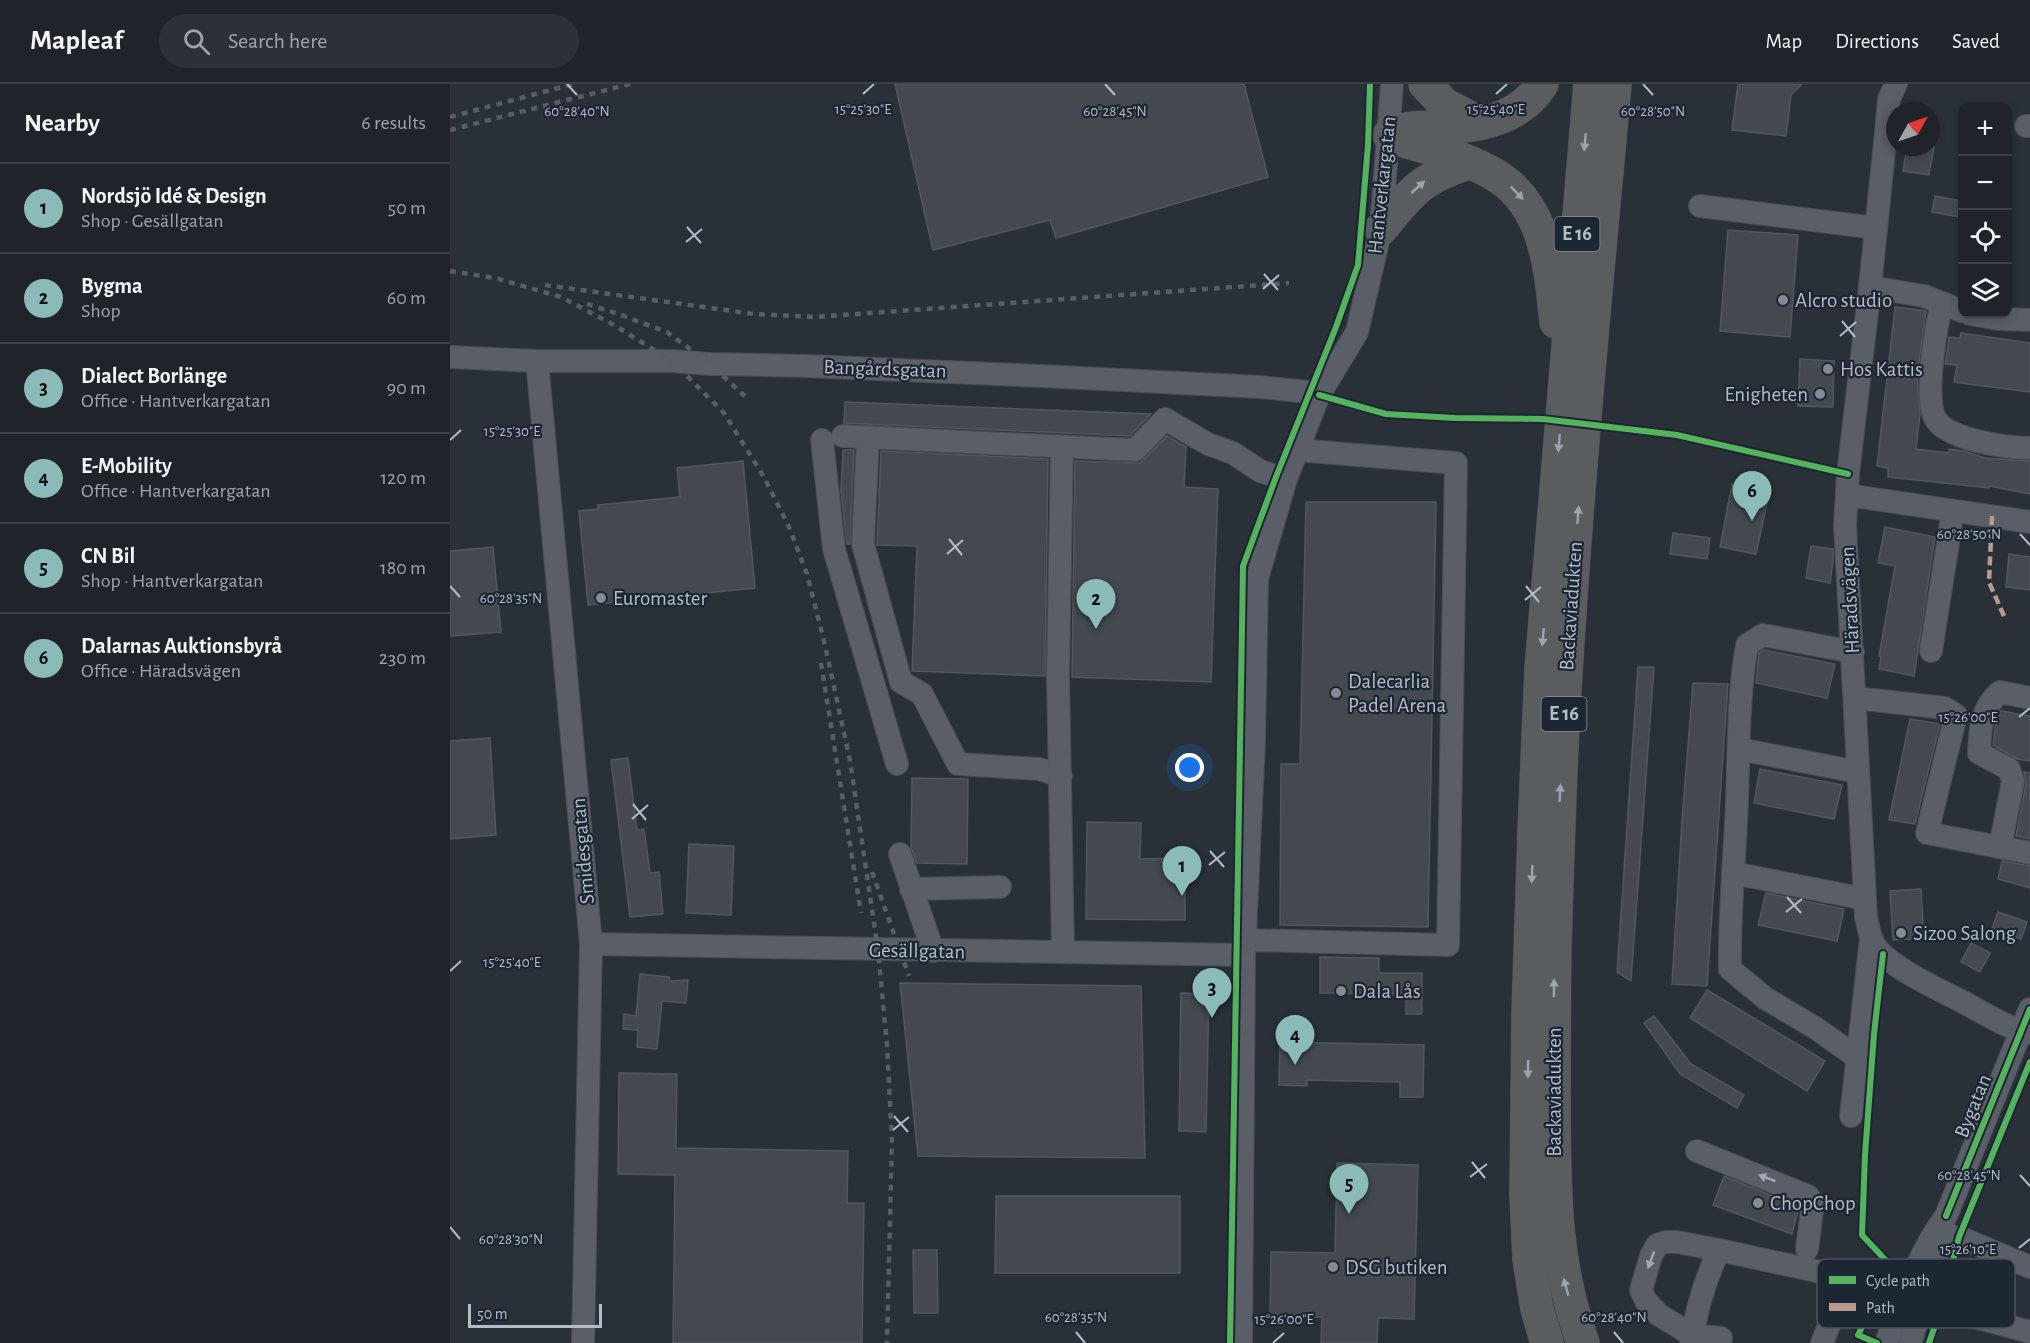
<!DOCTYPE html>
<html lang="en">
<head>
<meta charset="utf-8">
<style>
	:root { --surface:#20242a; --page:#2d3036; --text:#f1f3f6; --muted:#a2a4a8; --line:#3d4147; --accent:#8bbbb9 }
	body { margin:0; font-family:"Alegreya Sans",sans-serif; background:var(--page); color:var(--text) }
	.controls { position:absolute; right:18px; top:18px; display:grid; overflow:hidden; border-radius:12px; box-shadow:0 3px 9px #0003 }
	.controls button { width:54px; height:54px; display:grid; place-items:center; padding:0; border:0; border-bottom:2px solid var(--line); background:var(--surface); color:var(--text); font:30px sans-serif }
	.compass { position:absolute; left:1436px; top:18px; width:54px; height:54px; border-radius:50%; background:var(--surface); box-shadow:0 3px 9px #0003; rotate:50deg }
	.scale { position:absolute; left:18px; bottom:15px; width:134px; box-sizing:border-box; padding-left:6px; border:3px solid #b4bcc9; border-top:0; font-size:16px; line-height:21px; white-space:nowrap; color:#b4bcc9; -webkit-text-stroke:4px #1d2633; paint-order:stroke }
	.you { position:absolute; left:740px; top:684px; width:21px; height:21px; margin:-15px; border:4px solid #fff; border-radius:50%; background:#1a73e8; box-shadow:0 0 0 9px #1a73e833 }
	.badge { display:grid; place-items:center; width:39px; height:39px; border-radius:50%; background:var(--accent); color:#111; font-size:20px; font-weight:700 }
	.pin { position:absolute; translate:-50% -50px; filter:drop-shadow(0 2px 3px #0008) }
	.pin::after { content:''; position:absolute; top:32px; width:21px; height:18px; background:inherit; clip-path:polygon(0 0,100% 0,50% 100%) }
	.list { margin:0; padding:0; list-style:none }
	h2 { display:flex; justify-content:space-between; align-items:center; height:78px; margin:0; padding:0 24px; font-size:26px }
	h2 small { font-size:20px; font-weight:400; color:var(--muted) }
	.list li { display:grid; grid-template-columns:39px 1fr auto; gap:18px; align-items:center; box-sizing:border-box; height:90px; padding:0 24px; border-top:2px solid var(--line) }
	.list b { display:block; font-size:22px; white-space:nowrap }
	.list p { margin:0; font-size:20px; white-space:nowrap; color:var(--muted) }
	.list em { font-size:20px; font-style:normal; color:var(--muted) }
	.icon { flex:none; width:33px; height:33px; fill:none; stroke:currentColor; stroke-width:2; stroke-linecap:round; stroke-linejoin:round }
	.map { position:relative; flex:none; width:1580px; height:1259px; overflow:hidden }
	header { display:flex; align-items:center; gap:36px; box-sizing:border-box; height:84px; padding:0 30px; background:var(--surface); border-bottom:2px solid var(--line) }
	header strong { font-size:28px }
	nav { display:flex; gap:33px; margin-inline-start:auto; font-size:21px }
	.search { width:420px; height:54px; background:var(--page); display:flex; align-items:center; gap:15px; box-sizing:border-box; padding:0 21px; border-radius:33px; color:var(--muted); font-size:22px }
	main { display:flex }
	aside { flex:1; background:var(--surface) }
	.map>svg:first-child { display:block }
	.building { fill:#444950; stroke:#52575f; stroke-width:1.5 }
	.lines { fill:none; stroke-linecap:round; stroke-linejoin:round }
	.minor-casing { stroke:#484c53; stroke-width:24 }
	.highway-casing { stroke:#474c53; stroke-width:34 }
	.minor { stroke:#5a5e66; stroke-width:22 }
	.highway { stroke:#5a5d60; stroke-width:33 }
	.rail { stroke:#595d64; stroke-width:4.5; stroke-dasharray:6 6; stroke-linecap:butt }
	.quiet { stroke:#b69a8f; stroke-width:4.5; stroke-dasharray:9 4.5; stroke-linecap:butt }
	.cycleway-casing { stroke:#1d2633; stroke-width:10 }
	.cycleway { stroke:#56b35d; stroke-width:6 }
	.oneway { fill:#9ea4af }
	.oneway2 { fill:#a2a9b5 }
	.ticks { fill:none; stroke:#b4bcc9; stroke-width:2 }
	.poi-dot { fill:#848b96; stroke:#1d2633; stroke-width:2 }
	.labels { text-anchor:middle; dominant-baseline:central; stroke-width:4.5; stroke-linejoin:round; paint-order:stroke }
	.shield { fill:#1d2633; stroke:#878f9c; stroke-width:1.5 }
	.shield-label { font-size:20px; font-weight:bold; fill:#b4bcc9 }
	.street-label { font-size:21px; fill:#b4bcc9; stroke:#1d2633 }
	.poi-label { font-size:21px; fill:#b4bcc9; stroke:#1d2633; text-anchor:start }
	.key { fill:#1d2633; stroke:#4a5360; stroke-width:1.5 }
	.key-label { font-size:16px; fill:#b4bcc9 }
	.ticks-label { font-size:15px; text-anchor:middle; fill:#b4bcc9; stroke:#1d2633; stroke-width:4.5; stroke-linejoin:round; paint-order:stroke }
</style>
</head>
<body>
<header>
<strong>Mapleaf</strong>
<div class="search"><svg class="icon" aria-label="search" viewBox="0 0 24 24"><circle cx="10" cy="10" r="6"/><path d="M15 15l6 6"/></svg>Search here</div>
<nav><a>Map</a><a>Directions</a><a>Saved</a></nav>
</header>
<main>
<aside>
<h2>Nearby<small>6 results</small></h2>
<ul class="list">
<li><span class="badge">1</span><div><b>Nordsjö Idé &amp; Design</b><p>Shop · Gesällgatan</p></div><em>50 m</em></li>
<li><span class="badge">2</span><div><b>Bygma</b><p>Shop</p></div><em>60 m</em></li>
<li><span class="badge">3</span><div><b>Dialect Borlänge</b><p>Office · Hantverkargatan</p></div><em>90 m</em></li>
<li><span class="badge">4</span><div><b>E-Mobility</b><p>Office · Hantverkargatan</p></div><em>120 m</em></li>
<li><span class="badge">5</span><div><b>CN Bil</b><p>Shop · Hantverkargatan</p></div><em>180 m</em></li>
<li><span class="badge">6</span><div><b>Dalarnas Auktionsbyrå</b><p>Office · Häradsvägen</p></div><em>230 m</em></li>
</ul>
</aside>
<div class="map">
<svg width="1580" height="1259" viewBox="0 0 1580 1259">
	<rect width="100%" height="100%" fill="#2a3038"/>
	<!-- building -->
	<g class="building">
		<polygon points="445,0 794,0 818,93 606,154 600,136 483,166"/>
		<polygon points="1288,0 1352,0 1341,11 1336,52 1282,46"/>
		<polygon points="1457,63 1484,63 1479,91 1453,87"/>
		<polygon points="1485,112 1512,117 1509,133 1482,128"/>
		<polygon points="1278,146 1348,151 1340,253 1270,247"/>
		<polygon points="1445,223 1476,227 1467,293 1470,330 1466,365 1499,369 1499,365 1514,367 1535,374 1580,377 1580,410 1539,402 1539,404 1438,393 1438,384 1427,382"/>
		<polygon points="1511,249 1580,259 1580,308 1504,298 1507,281 1495,280 1498,262 1499,253 1510,254"/>
		<polygon points="1350,275 1384,277 1383,323 1348,322"/>
		<polygon points="395,318 472,321 701,330 680,352 394,339"/>
		<polygon points="717,352 736,363 734,403 768,405 761,598 622,593 625,377 690,379"/>
		<polygon points="393,366 404,366 400,460 397,460 391,407"/>
		<polygon points="431,367 598,375 595,592 462,587 467,462 427,461"/>
		<polygon points="293,377 305,504 138,521 129,427 148,425 148,421 230,413 227,384"/>
		<polygon points="1282,400 1320,406 1306,470 1270,463"/>
		<polygon points="856,418 986,418 978,843 830,841 831,680 850,680"/>
		<polygon points="1435,443 1485,453 1464,592 1429,585 1431,573 1429,572 1445,482 1428,479"/>
		<polygon points="1223,449 1260,454 1257,475 1220,470"/>
		<polygon points="1361,462 1383,465 1383,477 1380,499 1356,494"/>
		<polygon points="43,463 51,548 0,552 0,467"/>
		<polygon points="1559,470 1580,473 1580,506 1556,503"/>
		<polygon points="1314,566 1385,580 1377,614 1306,599 1309,569"/>
		<polygon points="1188,583 1204,583 1181,897 1167,888"/>
		<polygon points="1243,599 1278,600 1257,902 1222,900 1232,736"/>
		<polygon points="1551,627 1580,632 1580,677 1567,675 1543,661 1546,637"/>
		<polygon points="1460,635 1490,640 1465,740 1439,736"/>
		<polygon points="40,654 46,751 0,755 0,657"/>
		<polygon points="178,674 187,746 194,745 200,789 209,788 213,830 180,833 161,676"/>
		<polygon points="1310,685 1392,701 1384,735 1304,719"/>
		<polygon points="1574,688 1580,689 1580,755 1566,752 1576,700"/>
		<polygon points="462,694 518,695 517,780 467,779 461,763"/>
		<polygon points="637,738 691,739 690,775 735,774 735,836 636,835"/>
		<polygon points="239,760 284,762 281,831 236,829"/>
		<polygon points="1552,777 1580,782 1580,804 1548,795"/>
		<polygon points="1471,805 1474,854 1443,856 1440,807"/>
		<polygon points="1316,809 1394,825 1387,857 1308,841"/>
		<polygon points="1548,828 1577,838 1571,855 1542,845"/>
		<polygon points="1521,859 1540,869 1530,888 1511,878"/>
		<polygon points="870,873 929,874 929,889 972,889 972,930 956,930 956,910 870,909"/>
		<polygon points="190,890 219,893 220,897 238,896 236,919 212,917 207,965 187,963 188,946 173,945 174,930 186,932"/>
		<polygon points="450,899 691,902 695,1074 468,1072"/>
		<polygon points="1257,906 1375,977 1357,1007 1240,934"/>
		<polygon points="731,909 759,910 756,1048 729,1047"/>
		<polygon points="1204,932 1241,980 1294,1011 1287,1024 1230,990 1194,939"/>
		<polygon points="830,958 974,961 973,1013 950,1013 950,998 857,996 857,1002 829,1001"/>
		<polygon points="169,989 227,990 226,1064 398,1067 397,1119 414,1119 412,1259 223,1259 225,1091 168,1090"/>
		<polygon points="887,1079 968,1081 964,1235 928,1234 927,1259 871,1259 872,1233 820,1232 821,1168 885,1169"/>
		<polygon points="1274,1092 1349,1123 1342,1150 1263,1121"/>
		<polygon points="546,1112 730,1112 730,1189 545,1189"/>
		<polygon points="463,1166 487,1166 488,1229 464,1229"/>
	</g>
	<g class="lines">
		<defs>
			<g id="minor">
				<path d="M1446,0L1439,15L1437,38L1420,203L1398,390L1395,441L1416,833C1419,845 1420,858 1429,867C1448,887 1488,905 1513,918C1534,929 1556,944 1580,949"/>
				<polyline points="1576,42 1580,42"/>
				<polyline points="1250,122 1426,144"/>
				<polyline points="1420,203 1474,212 1512,227"/>
				<path d="M1492,219C1486,243 1474,312 1485,334C1496,356 1558,364 1580,364"/>
				<polyline points="1520,230 1549,235 1580,236"/>
				<polyline points="0,273 87,277 222,277 260,280 358,282 592,292 810,303 859,308 869,311"/>
				<polyline points="87,277 141,860 133,1259"/>
				<polyline points="393,352 685,366 715,335 758,360 783,369 810,387 836,395"/>
				<polyline points="418,353 413,460 451,598 472,610 508,680 589,685 611,692"/>
				<polyline points="372,356 384,465 447,680"/>
				<polyline points="612,363 608,592 613,868"/>
				<polyline points="1397,411 1580,438"/>
				<polyline points="1481,567 1503,427"/>
				<path d="M1403,568L1313,551L1297,561C1288,612 1289,664 1287,716C1285,772 1279,829 1280,885L1315,914L1367,945L1408,974"/>
				<polyline points="1405,614 1495,624 1506,631 1477,749 1580,769"/>
				<polyline points="1289,665 1408,688"/>
				<path d="M1550,763L1563,697L1559,685L1529,669C1530,645 1531,624 1550,608L1580,614"/>
				<polyline points="450,770 483,867"/>
				<polyline points="1283,789 1415,815"/>
				<polyline points="461,805 550,803"/>
				<polyline points="796,856 998,861 1006,379 846,366"/>
				<polyline points="141,860 794,871"/>
				<polyline points="1401,1032 1421,854"/>
				<polyline points="1247,1067 1358,1112 1363,1119 1357,1165"/>
				<polyline points="1509,1153 1580,1183"/>
				<polyline points="1269,1166 1227,1158 1216,1158 1207,1161 1201,1172 1191,1206 1196,1217 1209,1231 1242,1251 1271,1254"/>
				<polyline points="791,1259 794,871 804,657 807,495 836,395 869,311 907,248 931,145 942,0"/>
				<path d="M1241,1259C1246,1226 1255,1196 1269,1166L1398,1194L1431,1203L1491,1224L1580,1248"/>
				<polyline points="1372,1259 1398,1194"/>
				<path d="M1436,1259C1453,1216 1468,1169 1496,1132L1580,925"/>
				<polyline points="1460,1259 1494,1156 1495,1146"/>
			</g>
			<g id="highway">
				<polyline points="975,0 994,20 1030,39"/>
				<path d="M944,49C961,41 980,44 999,43C1034,42 1072,32 1092,0"/>
				<path d="M939,51C956,59 974,62 991,68C1007,73 1024,79 1038,87C1096,116 1100,182 1106,238"/>
				<path d="M931,145C961,108 971,94 1018,79"/>
				<polyline points="1097,1259 1087,1225 1079,1175 1076,1109 1078,930 1084,749 1091,585 1140,0"/>
				<path d="M1133,1259C1105,1181 1105,1115 1104,1034C1104,976 1104,919 1105,862C1108,771 1110,680 1116,589C1128,392 1147,196 1165,0"/>
			</g>
		</defs>
		<!-- minor casing -->
		<use href="#minor" class="minor-casing"/>
		<!-- highway casing -->
		<use href="#highway" class="highway-casing"/>
		<!-- minor -->
		<use href="#minor" class="minor"/>
		<!-- highway -->
		<use href="#highway" class="highway"/>
		<!-- rail -->
		<g class="rail">
			<polyline points="0,33 123,0"/>
			<polyline points="0,46 180,0"/>
			<polyline points="0,187 45,194 111,213 164,241 222,277 274,329 314,393 339,443 357,490 375,561 400,677 428,866 437,961 442,1056 437,1259"/>
			<polyline points="95,201 304,230 365,233 839,199"/>
			<polyline points="137,220 168,230 217,248 260,280 298,315"/>
			<polyline points="371,579 411,829"/>
			<polyline points="422,788 459,892"/>
		</g>
		<!-- quiet -->
		<polyline class="quiet" points="1542,432 1539,498 1554,532"/>
		<defs>
			<g id="cycleway">
				<polyline points="869,311 936,330 1005,334 1093,335 1227,351 1398,390"/>
				<polyline points="1496,1132 1580,925"/>
				<polyline points="780,1259 793,482 826,393 886,243 908,181 918,61 920,0"/>
				<polyline points="1427,1259 1408,1251 1442,1183 1412,1151 1415,1071 1424,950 1433,870"/>
				<polyline points="1479,1259 1491,1224 1509,1153 1580,978"/>
			</g>
		</defs>
		<!-- cycleway casing -->
		<use href="#cycleway" class="cycleway-casing"/>
		<!-- cycleway -->
		<use href="#cycleway" class="cycleway"/>
	</g>
	<!-- one-way arrows -->
	<defs><path id="oneway-solid" d="M-6-.8H1V-3.2L6.5 0L1 3.2V.8H-6Z" transform="scale(1.5)"/></defs>
	<g class="oneway">
		<use href="#oneway-solid" transform="translate(1135 58) rotate(95)"/>
		<use href="#oneway-solid" transform="translate(968 103) rotate(-42)"/>
		<use href="#oneway-solid" transform="translate(1067 109) rotate(46)"/>
		<use href="#oneway-solid" transform="translate(1109 359) rotate(95)"/>
		<use href="#oneway-solid" transform="translate(1128 431) rotate(-86)"/>
		<use href="#oneway-solid" transform="translate(1093 553) rotate(95)"/>
		<use href="#oneway-solid" transform="translate(1110 709) rotate(-87)"/>
		<use href="#oneway-solid" transform="translate(1082 790) rotate(92)"/>
		<use href="#oneway-solid" transform="translate(1104 904) rotate(-89)"/>
		<use href="#oneway-solid" transform="translate(1078 985) rotate(91)"/>
		<use href="#oneway-solid" transform="translate(1116 1203) rotate(-105)"/>
	</g>
	<g class="oneway2">
		<use href="#oneway-solid" transform="translate(1317 1094) rotate(-159)"/>
		<use href="#oneway-solid" transform="translate(1201 1176) rotate(110)"/>
	</g>
	<!-- ticks -->
	<path class="ticks" d="M117,0L127,11M655,0L665,11M1193,0L1203,11M413,10L424,0M1046,10L1057,0M237,143L251,159M236,158L252,145M814,190L828,206M813,205L829,191M1392,237L1405,253M1390,252L1406,238M0,356L11,346M1570,450L1580,461M499,455L512,471M497,470L513,456M0,502L10,513M1076,502L1089,518M1075,516L1091,503M1569,633L1580,624M183,720L196,736M182,735L198,721M760,767L774,783M759,781L775,768M1337,813L1351,829M1336,828L1352,815M0,887L11,877M444,1032L458,1048M443,1046L459,1033M1022,1078L1035,1094M1570,1091L1580,1102M1020,1093L1037,1080M0,1143L10,1155M1569,1164L1580,1155M626,1248L635,1259M1164,1248L1173,1259M823,1259L834,1249"/>
	<!-- markers -->
	<g class="poi-dot">
		<circle cx="1333" cy="216" r="6"/>
		<circle cx="1378" cy="285" r="6"/>
		<circle cx="1370" cy="310" r="6"/>
		<circle cx="151" cy="514" r="6"/>
		<circle cx="886" cy="609" r="6"/>
		<circle cx="1451" cy="849" r="6"/>
		<circle cx="891" cy="907" r="6"/>
		<circle cx="1308" cy="1119" r="6"/>
		<circle cx="883" cy="1183" r="6"/>
	</g>
	<g class="labels">
		<!-- shield labels -->
		<g class="shield">
			<rect x="1104.5" y="133" width="45" height="34" rx="4.5"/>
			<rect x="1091.5" y="613" width="45" height="34" rx="4.5"/>
		</g>
		<g class="shield-label">
			<text x="1127" y="150">E 16</text>
			<text x="1114" y="630">E 16</text>
		</g>
		<!-- street labels -->
		<g class="street-label">
			<text transform="translate(932 101) rotate(-84)">Hantverkargatan</text>
			<text transform="translate(435 285) rotate(2)">Bangårdsgatan</text>
			<text transform="translate(1400 516) rotate(-93)">Häradsvägen</text>
			<text transform="translate(1121 522) rotate(-86)">Backaviadukten</text>
			<text transform="translate(133 767) rotate(-95)">Smidesgatan</text>
			<text transform="translate(467 867) rotate(1)">Gesällgatan</text>
			<text transform="translate(1104 1008) rotate(-90)">Backaviadukten</text>
			<text transform="translate(1523 1022) rotate(-68)">Bygatan</text>
		</g>
		<!-- poi labels -->
		<g class="poi-label">
			<text x="1345" y="216">Alcro studio</text>
			<text x="1390" y="285">Hos Kattis</text>
			<text x="1358" y="310" text-anchor="end">Enigheten</text>
			<text x="163" y="514">Euromaster</text>
			<text x="898" y="597">Dalecarlia<tspan x="898" dy="24">Padel Arena</tspan></text>
			<text x="1463" y="849">Sizoo Salong</text>
			<text x="903" y="907">Dala Lås</text>
			<text x="1320" y="1119">ChopChop</text>
			<text x="895" y="1183">DSG butiken</text>
		</g>
	</g>
	<!-- legend -->
	<rect x="1367" y="1175" width="198" height="69" rx="9" class="key"/>
	<rect x="1379" y="1192" width="27" height="8" fill="#56b35d"/>
	<rect x="1379" y="1219" width="27" height="8" fill="#b69a8f"/>
	<g class="key-label">
		<text x="1416" y="1202">Cycle path</text>
		<text x="1416" y="1229">Path</text>
	</g>
	<g class="ticks-label">
		<text x="413" y="30">15°25'30"E</text>
		<text x="1046" y="30">15°25'40"E</text>
		<text x="127" y="32">60°28'40"N</text>
		<text x="665" y="32">60°28'45"N</text>
		<text x="1203" y="32">60°28'50"N</text>
		<text x="62" y="352">15°25'30"E</text>
		<text x="1519" y="455">60°28'50"N</text>
		<text x="61" y="519">60°28'35"N</text>
		<text x="1518" y="638">15°26'00"E</text>
		<text x="62" y="883">15°25'40"E</text>
		<text x="1519" y="1096">60°28'45"N</text>
		<text x="61" y="1160">60°28'30"N</text>
		<text x="1518" y="1170">15°26'10"E</text>
		<text x="626" y="1238">60°28'35"N</text>
		<text x="1164" y="1238">60°28'40"N</text>
		<text x="834" y="1240">15°26'00"E</text>
	</g>
</svg>
<div class="controls">
<button>+</button>
<button>−</button>
<button><svg class="icon" aria-label="locate" viewBox="0 0 24 24"><circle cx="12" cy="12" r="6"/><path d="M12 2v4M12 18v4M2 12h4M18 12h4"/></svg></button>
<button><svg class="icon" aria-label="layers" viewBox="0 0 24 24"><path d="M12 4l9 5-9 5-9-5zM3 14l9 5 9-5"/></svg></button>
</div>
<svg class="compass" viewBox="-18 -18 36 36"><path d="M0-13l5 13h-10z" fill="#e53935"/><path d="M0 13l5-13h-10z" fill="#a2a4a8"/></svg>
<div class="scale">50 m</div>
<div class="you"></div>
<div class="pin badge" style="left:732px;top:812px">1</div>
<div class="pin badge" style="left:646px;top:545px">2</div>
<div class="pin badge" style="left:762px;top:934px">3</div>
<div class="pin badge" style="left:845px;top:981px">4</div>
<div class="pin badge" style="left:899px;top:1130px">5</div>
<div class="pin badge" style="left:1302px;top:437px">6</div>
</div>
</main>
</body>
</html>
